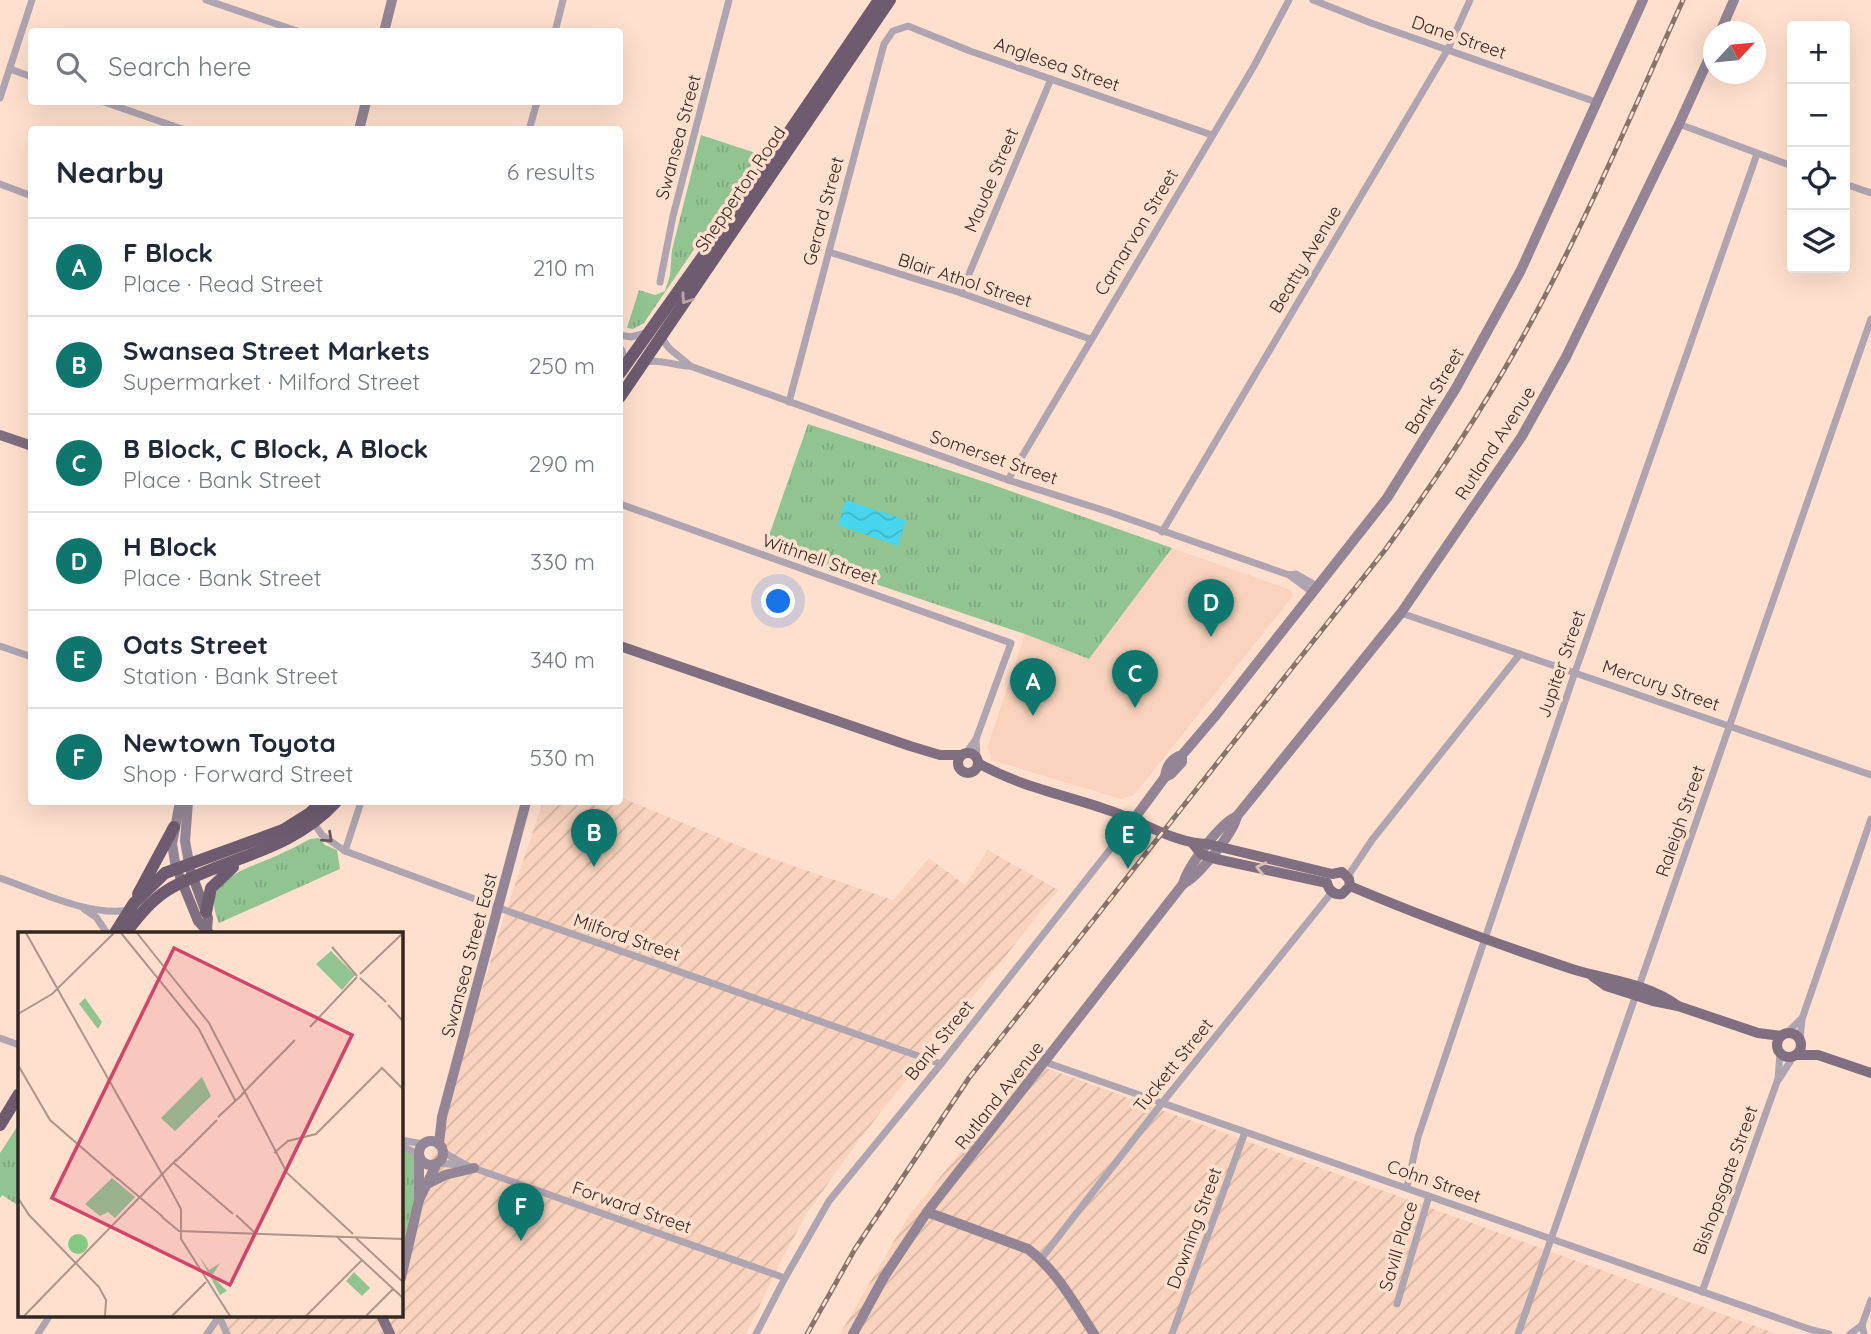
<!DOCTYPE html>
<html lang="en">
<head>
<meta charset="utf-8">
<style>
	:root { --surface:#fff; --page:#f2f2f3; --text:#1f2937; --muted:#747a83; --line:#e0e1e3; --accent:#0f766e }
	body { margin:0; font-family:Quicksand,sans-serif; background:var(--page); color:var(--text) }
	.controls { position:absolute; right:21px; top:21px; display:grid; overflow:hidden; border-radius:7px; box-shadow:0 7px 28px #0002 }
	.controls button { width:63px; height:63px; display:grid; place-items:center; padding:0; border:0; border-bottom:2px solid var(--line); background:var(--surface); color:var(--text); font:35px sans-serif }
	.compass { position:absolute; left:1703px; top:21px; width:63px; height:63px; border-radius:50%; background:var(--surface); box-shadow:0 7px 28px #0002; rotate:64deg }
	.you { position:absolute; left:779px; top:602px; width:24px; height:24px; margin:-18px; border:5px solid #fff; border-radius:50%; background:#1a73e8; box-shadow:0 0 0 10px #1a73e833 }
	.badge { display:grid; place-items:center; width:46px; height:46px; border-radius:50%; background:var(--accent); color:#fff; font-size:23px; font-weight:700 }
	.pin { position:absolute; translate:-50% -58px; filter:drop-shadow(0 2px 4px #0008) }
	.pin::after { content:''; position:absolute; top:37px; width:24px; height:21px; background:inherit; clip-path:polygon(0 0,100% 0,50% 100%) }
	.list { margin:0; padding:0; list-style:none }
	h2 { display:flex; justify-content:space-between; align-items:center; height:91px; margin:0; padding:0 28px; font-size:30px }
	h2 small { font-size:23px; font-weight:400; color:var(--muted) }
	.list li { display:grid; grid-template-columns:46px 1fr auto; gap:21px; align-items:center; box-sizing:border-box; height:98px; padding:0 28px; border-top:2px solid var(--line) }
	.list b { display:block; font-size:26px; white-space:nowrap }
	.list p { margin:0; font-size:23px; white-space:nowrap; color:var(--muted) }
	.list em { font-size:23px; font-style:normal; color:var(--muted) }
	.icon { flex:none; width:38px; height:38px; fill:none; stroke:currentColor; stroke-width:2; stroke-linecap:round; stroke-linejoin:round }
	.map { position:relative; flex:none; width:1871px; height:1334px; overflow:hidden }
	.search { position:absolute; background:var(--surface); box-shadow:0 7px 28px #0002; left:28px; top:28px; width:595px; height:77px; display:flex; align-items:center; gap:18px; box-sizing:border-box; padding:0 24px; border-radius:7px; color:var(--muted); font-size:26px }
	.panel { position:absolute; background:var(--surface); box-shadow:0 7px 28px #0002; left:28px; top:126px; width:595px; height:679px; border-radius:7px }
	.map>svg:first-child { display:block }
	.built { fill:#f9d3bd }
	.industrial { fill:url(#industrial-furrows) }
	.grass { fill:url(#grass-tufts) }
	.water { fill:url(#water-waves) }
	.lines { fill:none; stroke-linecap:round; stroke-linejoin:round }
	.street { stroke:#afa5b0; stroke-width:7 }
	.secondary { stroke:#938595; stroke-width:10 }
	.primary { stroke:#806e81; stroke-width:10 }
	.highway { stroke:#6e5b70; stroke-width:12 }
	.rail-casing { stroke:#877468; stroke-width:5 }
	.rail { stroke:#ffe0ce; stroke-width:2.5; stroke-dasharray:8; stroke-linecap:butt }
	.oneway { stroke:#bea4a4 }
	.oneway2 { stroke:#655a5a }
	.oneway3 { stroke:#d9beb7 }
	.labels { text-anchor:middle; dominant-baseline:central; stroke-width:7; stroke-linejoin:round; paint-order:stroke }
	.street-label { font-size:18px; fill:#332821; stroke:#ffe0ce }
	.inset-road { fill:none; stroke:#ad9689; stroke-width:2 }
	.view { fill:#d3446a; fill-opacity:0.15; stroke:#d3446a; stroke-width:3.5 }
	.inset-edge { fill:none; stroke:#332821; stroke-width:3.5 }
</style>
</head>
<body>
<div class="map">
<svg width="1871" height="1334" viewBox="0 0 1871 1334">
	<defs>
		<pattern id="industrial-furrows" width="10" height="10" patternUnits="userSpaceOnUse" patternTransform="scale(1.75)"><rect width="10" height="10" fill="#f9d3bd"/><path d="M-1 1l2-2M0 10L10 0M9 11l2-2" fill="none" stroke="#d6b5a2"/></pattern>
		<pattern id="grass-tufts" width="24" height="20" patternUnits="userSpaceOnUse" patternTransform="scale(1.75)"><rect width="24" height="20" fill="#92c492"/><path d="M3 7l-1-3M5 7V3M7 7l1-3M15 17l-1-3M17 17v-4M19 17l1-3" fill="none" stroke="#7ea87e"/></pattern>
		<pattern id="water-waves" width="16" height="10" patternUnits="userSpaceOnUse" patternTransform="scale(1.75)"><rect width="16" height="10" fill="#48d5ee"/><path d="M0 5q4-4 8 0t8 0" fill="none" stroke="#3fb7cc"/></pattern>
	</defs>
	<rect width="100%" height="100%" fill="#ffe0ce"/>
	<!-- built -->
	<polygon class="built" points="1172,548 1291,590 1293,596 1134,795 1121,799 991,760 991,755 987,748 1025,634 1089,659"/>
	<!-- industrial -->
	<g class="industrial">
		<polygon points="620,797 761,855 893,900 929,858 965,885 988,850 1058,890 865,1132 809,1210 782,1259 746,1334 387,1334 392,1315 401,1315 401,1280 432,1154 504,917 543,802 620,802"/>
		<polygon points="1035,1059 1046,1068 1777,1334 840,1334 908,1217"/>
		<polygon points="221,1315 376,1315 385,1334 210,1334"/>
	</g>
	<!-- grass -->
	<g class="grass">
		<polygon points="701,135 759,154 644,323 633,329 627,328 639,290 655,295 665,291 670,275 672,250"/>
		<polygon points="808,424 985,482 1172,548 1089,659 1025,634 765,547"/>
		<path d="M319,838L325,845L337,850L340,869L219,923C199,879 245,870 276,856C287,851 299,845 310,839Z"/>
		<polygon points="19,1124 19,1206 2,1195 0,1198 0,1153"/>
		<polygon points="401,1146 419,1157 419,1203 401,1278"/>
	</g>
	<!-- water -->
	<polygon class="water" points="846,500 906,520 898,546 838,525"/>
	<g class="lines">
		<!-- street -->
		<g class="street">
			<polyline points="206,0 300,32"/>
			<polyline points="1313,0 1371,23 1596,102"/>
			<polyline points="555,32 563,0"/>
			<polyline points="10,69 32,77"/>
			<polyline points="0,98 32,0"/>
			<polyline points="104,102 185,130"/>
			<polyline points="1679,124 1792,166"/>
			<polyline points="529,130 537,102"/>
			<polyline points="0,184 32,196"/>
			<polyline points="1845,184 1871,193"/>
			<polyline points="829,252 961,293 1090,339"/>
			<polyline points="660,282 673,216 729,0"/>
			<polyline points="961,293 1051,79"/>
			<polyline points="620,335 631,337 646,333"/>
			<path d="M662,335C665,350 680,355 690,366"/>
			<polyline points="620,348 622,350 625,364"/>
			<path d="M644,363C659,358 675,366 690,366L1008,480L1109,512L1289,575L1296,574L1317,586"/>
			<polyline points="789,402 884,44 893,31 908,26 970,51 1212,135"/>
			<polyline points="1008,480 1254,66 1289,0"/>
			<polyline points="620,504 1011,643 976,739 966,753"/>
			<polyline points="1162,532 1448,49 1470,0"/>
			<polyline points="1289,575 1312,592"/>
			<polyline points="1401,613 1871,775"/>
			<polyline points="0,646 32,657"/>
			<polyline points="976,739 977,757"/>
			<polyline points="313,822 322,835 345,851 499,908 941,1064"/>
			<polyline points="345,851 361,802"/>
			<polyline points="1348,876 1372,840 1520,654"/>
			<path d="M0,878C38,891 89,917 130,910"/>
			<polyline points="84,909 96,917 107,933"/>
			<polyline points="1787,1033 1801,1019"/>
			<polyline points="0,1038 19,1045"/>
			<polyline points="1800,1039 1802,1019 1871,819"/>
			<polyline points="1045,1062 1812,1330 1829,1334"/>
			<polyline points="1779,1079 1793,1057"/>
			<polyline points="401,1140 423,1144"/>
			<polyline points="401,1145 418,1154"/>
			<polyline points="443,1152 468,1166 785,1278"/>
			<polyline points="439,1163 468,1166"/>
			<polyline points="1407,1187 1418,1137 1575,672 1757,154"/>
			<polyline points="1041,1259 1162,1103 1332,892"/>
			<polyline points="1702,1292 1778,1079 1780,1053"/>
			<polyline points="1397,1304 1429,1196"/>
			<polyline points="219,1316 227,1334"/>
			<polyline points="38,1334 50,1315"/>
			<polyline points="207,1334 220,1315"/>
			<polyline points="756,1334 785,1278 829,1201 941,1064 1134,819"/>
			<polyline points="1172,1334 1245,1132"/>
			<polyline points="1518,1334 1871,319"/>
			<polyline points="1850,1334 1862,1325"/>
			<polyline points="1864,1334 1862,1325 1871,1300"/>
		</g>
		<!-- secondary -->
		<g class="secondary">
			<polyline points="384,32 392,0"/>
			<polyline points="1720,32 1734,0"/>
			<polyline points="359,130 366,102"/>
			<path d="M1165,777C1166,767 1171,758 1182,755L1217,714L1387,498L1456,388L1521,270L1643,0"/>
			<polyline points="188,802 185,841 189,863"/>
			<polyline points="1134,819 1165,777 1171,774 1182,762 1182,755"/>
			<polyline points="176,868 172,844 180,802"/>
			<path d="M1183,884C1198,877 1234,832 1237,816"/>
			<circle cx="431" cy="1153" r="12"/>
			<polyline points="439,1144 442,1117 526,802"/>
			<polyline points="419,1157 419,1200"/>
			<polyline points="427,1184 445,1175 474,1168"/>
			<path d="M927,1212L1028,1249C1057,1271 1074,1303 1094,1334"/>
			<polyline points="401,1278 419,1200 436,1165"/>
			<path d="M853,1334L884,1277L927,1212L1183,884C1188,866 1220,823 1237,816L1401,613L1522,436L1566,357L1679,124L1714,47"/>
		</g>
		<!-- primary -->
		<g class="primary">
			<polyline points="0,435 32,446"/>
			<polyline points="620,646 910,746 940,755 961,755"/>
			<circle cx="968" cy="763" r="10"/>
			<path d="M978,763C1020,787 1066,795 1111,811C1142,821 1175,844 1208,844L1332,874L1342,872L1349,879L1350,886"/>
			<polyline points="1193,844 1201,854 1216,859 1327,883"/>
			<polyline points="191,872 208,918 207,929"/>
			<polyline points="180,877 198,921 209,933"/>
			<path d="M1327,883C1329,891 1334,895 1342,894L1350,886"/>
			<path d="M1350,886C1423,917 1497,944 1572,969C1607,980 1648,983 1678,1006"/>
			<polyline points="1592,976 1606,986 1653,1001 1678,1006 1758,1033 1781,1036"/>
			<circle cx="1789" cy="1045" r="12"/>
			<polyline points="1797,1055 1818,1055 1871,1073"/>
			<polyline points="381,1315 390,1334"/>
		</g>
		<!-- highway -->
		<g class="highway">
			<polyline points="620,373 740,204 879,0"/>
			<polyline points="620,397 890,0"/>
			<polyline points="138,894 174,827"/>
			<polyline points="206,912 211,888 233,867"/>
			<polyline points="115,933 134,903 165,873 283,830 310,813 322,802"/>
			<path d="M126,933C138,916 153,898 171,888C227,857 290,852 336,802"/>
			<polyline points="0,1125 19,1094"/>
		</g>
		<defs>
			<path id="rail" d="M807,1334L855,1249L969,1078L1385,550C1438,477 1488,402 1531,322C1588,218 1634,108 1683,0"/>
		</defs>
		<!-- rail casing -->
		<use href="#rail" class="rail-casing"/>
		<!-- rail -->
		<use href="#rail" class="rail"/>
	</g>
	<!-- one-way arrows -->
	<defs><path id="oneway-chevron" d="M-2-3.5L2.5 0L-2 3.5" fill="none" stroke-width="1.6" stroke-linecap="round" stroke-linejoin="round" transform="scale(1.75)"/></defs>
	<use class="oneway" href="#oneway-chevron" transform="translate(686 299) rotate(124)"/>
	<use class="oneway2" href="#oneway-chevron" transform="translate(328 838) rotate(43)"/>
	<use class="oneway3" href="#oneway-chevron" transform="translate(1261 868) rotate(-167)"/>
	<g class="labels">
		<!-- street labels -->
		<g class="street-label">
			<text transform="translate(1459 37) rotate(19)">Dane Street</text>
			<text transform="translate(1057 64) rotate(19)">Anglesea Street</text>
			<text transform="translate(678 137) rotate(-75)">Swansea Street</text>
			<text transform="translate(991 180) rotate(-67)">Maude Street</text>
			<text transform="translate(740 189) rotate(-56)">Shepperton Road</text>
			<text transform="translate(823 211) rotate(-75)">Gerard Street</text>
			<text transform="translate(1136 232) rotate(-59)">Carnarvon Street</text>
			<text transform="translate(1305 259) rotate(-59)">Beatty Avenue</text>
			<text transform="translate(965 280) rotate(18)">Blair Athol Street</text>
			<text transform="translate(1434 391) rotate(-59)">Bank Street</text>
			<text transform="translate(1495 443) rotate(-57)">Rutland Avenue</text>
			<text transform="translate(994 457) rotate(19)">Somerset Street</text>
			<text transform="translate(820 559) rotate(19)">Withnell Street</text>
			<text transform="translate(1561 664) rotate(-71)">Jupiter Street</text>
			<text transform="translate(1661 685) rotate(19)">Mercury Street</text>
			<text transform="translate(1680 821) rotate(-71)">Raleigh Street</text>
			<text transform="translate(627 937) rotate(19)">Milford Street</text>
			<text transform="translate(469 955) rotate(-75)">Swansea Street East</text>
			<text transform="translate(939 1040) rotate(-51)">Bank Street</text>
			<text transform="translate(1173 1065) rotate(-51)">Tuckett Street</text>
			<text transform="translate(999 1095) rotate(-52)">Rutland Avenue</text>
			<text transform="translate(1725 1180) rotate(-70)">Bishopsgate Street</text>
			<text transform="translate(1434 1181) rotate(19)">Cohn Street</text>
			<text transform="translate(632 1207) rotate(19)">Forward Street</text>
			<text transform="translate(1194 1228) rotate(-70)">Downing Street</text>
			<text transform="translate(1398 1246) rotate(-73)">Savill Place</text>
		</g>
	</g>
	<!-- overview -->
	<g transform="translate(18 932)">
		<rect width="385" height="385" fill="#ffe0ce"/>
		<path d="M313,19L337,43L324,58L298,32ZM67,66L84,90L80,97L61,72ZM184,145L193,164L157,199L143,186ZM94,246L117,265L97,286L90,280L82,284L67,272ZM181,324L191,338L202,331L194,344L209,359L202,363ZM336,340L352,356L344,364L328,349Z" fill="#92c492"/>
		<path d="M50 312a10 10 0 1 1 20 0a10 10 0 1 1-20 0Z" fill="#83ca84"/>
		<path class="inset-road" d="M8,1L149,251L163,277V307L212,384M103,1L181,97L217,168M119,1L191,91L269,241L335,302M314,15L339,44M342,42L385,1M342,46L368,70M370,73L385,89M0,82L34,62L96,1M292,95L339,45M0,133L32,188L101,248M224,162L277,108M200,185L226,161M256,221L270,209L298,202L364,136L385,157M158,229L199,188M156,231L215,282M99,246L145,285M0,266L11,283L81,355L88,368L87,384M218,283L237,301M144,285L161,299L385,307M318,304L385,366M338,306L385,350M6,384L159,227M154,384L188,350M288,384L344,328M348,384L375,357"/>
		<path class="view" d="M156,16L334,103L212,353L34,266Z"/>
		<rect width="385" height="385" class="inset-edge"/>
	</g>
</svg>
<div class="controls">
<button>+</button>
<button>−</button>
<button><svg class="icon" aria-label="locate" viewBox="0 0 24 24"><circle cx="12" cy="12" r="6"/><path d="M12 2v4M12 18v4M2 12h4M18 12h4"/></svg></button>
<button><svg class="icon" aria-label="layers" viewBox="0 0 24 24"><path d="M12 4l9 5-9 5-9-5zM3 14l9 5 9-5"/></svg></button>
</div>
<svg class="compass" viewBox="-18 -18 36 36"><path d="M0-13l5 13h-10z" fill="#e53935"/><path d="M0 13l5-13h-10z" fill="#747a83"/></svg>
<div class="you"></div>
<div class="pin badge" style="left:1033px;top:716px">A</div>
<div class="pin badge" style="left:594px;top:867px">B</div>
<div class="pin badge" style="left:1135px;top:708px">C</div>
<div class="pin badge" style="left:1211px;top:637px">D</div>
<div class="pin badge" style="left:1128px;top:869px">E</div>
<div class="pin badge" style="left:521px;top:1241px">F</div>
<div class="search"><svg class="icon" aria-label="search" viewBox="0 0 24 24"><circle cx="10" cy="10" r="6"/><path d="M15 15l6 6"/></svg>Search here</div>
<section class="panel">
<h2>Nearby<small>6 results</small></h2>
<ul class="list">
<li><span class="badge">A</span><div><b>F Block</b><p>Place · Read Street</p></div><em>210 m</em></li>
<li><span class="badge">B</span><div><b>Swansea Street Markets</b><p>Supermarket · Milford Street</p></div><em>250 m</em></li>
<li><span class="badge">C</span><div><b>B Block, C Block, A Block</b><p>Place · Bank Street</p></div><em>290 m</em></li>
<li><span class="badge">D</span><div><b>H Block</b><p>Place · Bank Street</p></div><em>330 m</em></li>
<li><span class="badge">E</span><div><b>Oats Street</b><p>Station · Bank Street</p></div><em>340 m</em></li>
<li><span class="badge">F</span><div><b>Newtown Toyota</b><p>Shop · Forward Street</p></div><em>530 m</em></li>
</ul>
</section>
</div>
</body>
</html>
